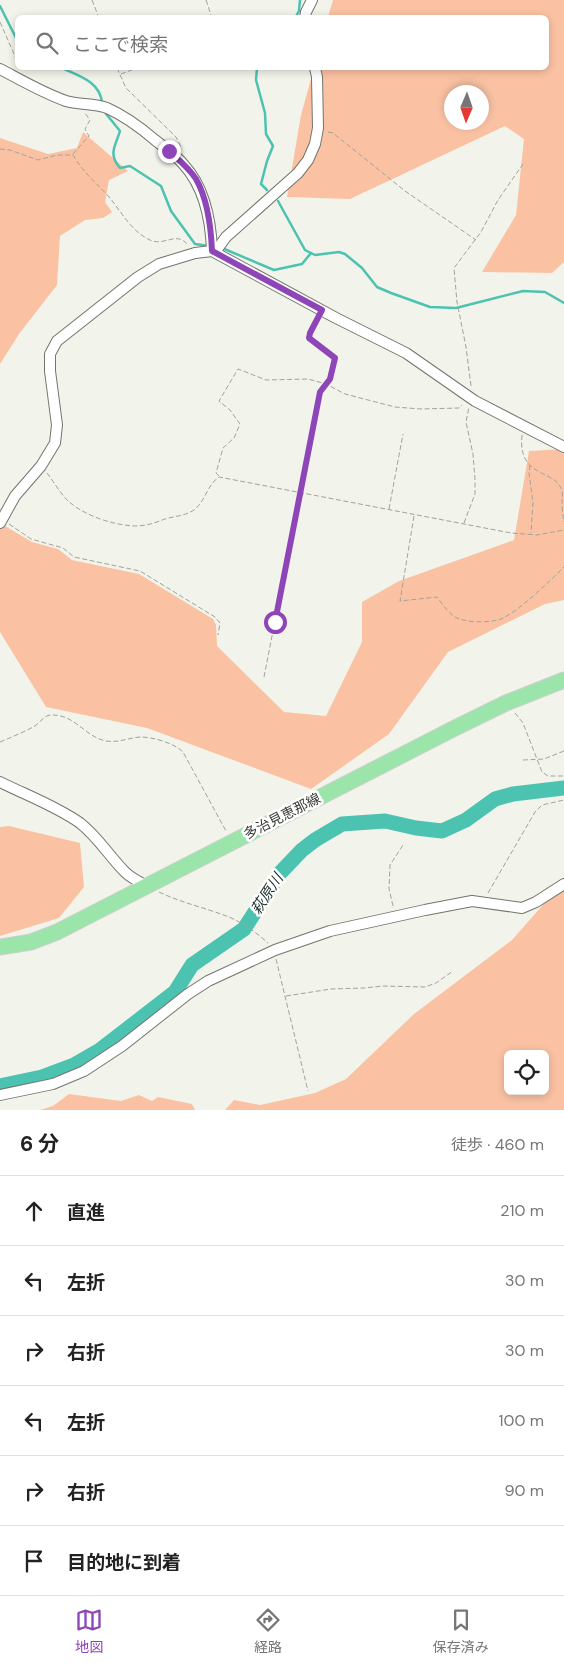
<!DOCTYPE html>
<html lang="ja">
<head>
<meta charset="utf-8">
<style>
	:root { --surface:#fff; --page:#f2f2f2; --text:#222; --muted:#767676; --line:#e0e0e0; --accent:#8d45b7 }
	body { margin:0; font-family:"DM Sans","Noto Sans JP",sans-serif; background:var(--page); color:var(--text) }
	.controls { position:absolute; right:15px; bottom:15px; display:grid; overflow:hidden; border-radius:8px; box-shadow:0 2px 8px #0003 }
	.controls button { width:45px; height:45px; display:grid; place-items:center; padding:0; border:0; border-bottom:1px solid var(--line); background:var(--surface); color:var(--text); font:25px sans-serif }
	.compass { position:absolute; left:444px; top:85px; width:45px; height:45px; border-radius:50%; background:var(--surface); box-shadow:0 2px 8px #0003; rotate:182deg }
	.stop { position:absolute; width:15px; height:15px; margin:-11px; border:4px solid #8d45b7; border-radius:50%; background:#fff }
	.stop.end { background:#8d45b7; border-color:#fff; box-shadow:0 1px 5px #0008 }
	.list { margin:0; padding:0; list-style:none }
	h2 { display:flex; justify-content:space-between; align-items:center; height:65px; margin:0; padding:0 20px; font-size:21px }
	h2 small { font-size:16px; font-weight:400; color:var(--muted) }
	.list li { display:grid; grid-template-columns:32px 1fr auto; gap:15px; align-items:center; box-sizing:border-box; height:70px; padding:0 20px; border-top:1px solid var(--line) }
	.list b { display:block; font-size:19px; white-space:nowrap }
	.list em { font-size:16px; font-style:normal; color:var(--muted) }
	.icon { flex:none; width:28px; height:28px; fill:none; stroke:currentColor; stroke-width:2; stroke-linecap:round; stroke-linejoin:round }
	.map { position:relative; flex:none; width:564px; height:1110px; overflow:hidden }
	.search { position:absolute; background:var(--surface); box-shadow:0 2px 8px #0003; left:15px; right:15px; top:15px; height:55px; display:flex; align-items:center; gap:12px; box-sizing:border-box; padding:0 18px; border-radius:8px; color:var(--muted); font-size:19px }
	.sheet { height:485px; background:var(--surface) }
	nav { display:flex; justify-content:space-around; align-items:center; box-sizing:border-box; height:70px; border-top:1px solid var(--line); background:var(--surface); font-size:14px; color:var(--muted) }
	nav a { display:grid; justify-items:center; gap:2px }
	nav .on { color:var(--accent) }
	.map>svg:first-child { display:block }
	.green { fill:#fac2a3; fill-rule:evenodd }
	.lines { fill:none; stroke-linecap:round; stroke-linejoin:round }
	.stream { stroke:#4cc3b0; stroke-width:2.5 }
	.river { stroke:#4cc3b0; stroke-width:15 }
	.street-casing { stroke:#73756d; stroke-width:12 }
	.primary-casing { stroke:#d0d0d0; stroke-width:17 }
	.path { stroke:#a1a39c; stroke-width:1; stroke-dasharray:5 2.5; stroke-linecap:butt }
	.street { stroke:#fff; stroke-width:10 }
	.primary { stroke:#9be4aa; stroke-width:15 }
	.route { stroke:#8d45b7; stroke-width:6 }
	.labels { text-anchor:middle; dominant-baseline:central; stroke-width:5; stroke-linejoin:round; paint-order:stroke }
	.street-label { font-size:14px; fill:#3c3d3a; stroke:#fff }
	.water-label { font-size:15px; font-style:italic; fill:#1a2f2b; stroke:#fff }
</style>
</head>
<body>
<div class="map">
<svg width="564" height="1110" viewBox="0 0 564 1110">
	<rect width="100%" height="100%" fill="#f2f4eb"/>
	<!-- green -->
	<g class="green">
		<path d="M333,0H564V262L552,273L482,272L516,215L524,139L505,126L350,199L287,197L301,115L314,68H546V18L328,17ZM452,92H482V122H452Z"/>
		<polygon points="83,132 128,171 109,180 105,202 112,212 103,218 85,220 60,236 57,285 19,334 0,364 0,138 48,154 77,148"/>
		<polygon points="564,449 564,600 545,604 448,652 389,734 311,789 147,728 46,707 0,632 0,523 32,542 58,549 72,560 139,574 213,619 216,625 217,646 284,712 326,716 362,642 362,602 399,581 514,540 529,451"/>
		<polygon points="9,826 80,843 84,887 59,918 0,936 0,827"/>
		<path d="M564,881V1110H225L234,1100L260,1105L315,1093L346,1079L414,1014L512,940ZM508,1054H545V1091H508Z"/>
		<polygon points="69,1094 121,1101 139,1095 152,1101 158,1097 192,1104 195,1110 40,1110 53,1106"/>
	</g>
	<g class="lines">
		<!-- stream -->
		<g class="stream">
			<polyline points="0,6 18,42"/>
			<polyline points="295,18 299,11 300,0"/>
			<path d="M62,68C79,76 99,81 102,102"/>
			<polyline points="257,68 256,80 265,113 266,134 273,146 267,161 261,184 267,190"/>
			<path d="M103,110L120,131C115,147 108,154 120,168L130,166L161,186L171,211L195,244L209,246"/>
			<polyline points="278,201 305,250 315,255 339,252 345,254 362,268 377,287 391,293 430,307 456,308 523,291 545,292 564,303"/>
			<polyline points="222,248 274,270 302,264 311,253"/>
		</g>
		<!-- river -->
		<polyline class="river" points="0,1086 42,1077 74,1065 100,1050 175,992 192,965 244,929 280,873 302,850 315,840 342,824 385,821 416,828 442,831 466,820 495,799 513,794 564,788"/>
		<defs>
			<g id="street">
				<polyline points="305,18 306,12 312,0"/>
				<path d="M0,69C21,80 43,93 66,101C79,105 94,103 107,108C125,116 141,128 155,140C165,148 176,155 184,165C205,188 211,221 212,251"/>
				<polyline points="215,252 226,237 298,173 308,160 315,144 318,128 317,77 315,68"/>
				<polyline points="0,523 15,496 41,466 55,443 57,425 50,371 50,354 57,341 138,277 159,264 195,253 212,251 336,318 406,353 475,401 564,447"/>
				<path d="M0,782C26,795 56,806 80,823C98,837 109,856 125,872C131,878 139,882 147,886"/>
				<polyline points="0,1095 53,1084 84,1071 122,1046 188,994 208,981 275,950 330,931 425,910 472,901 522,908 536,902 564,884"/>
			</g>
			<polyline id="primary" points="0,947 31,942 57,932 453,729 506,703 564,680"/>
		</defs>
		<!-- street casing -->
		<use href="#street" class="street-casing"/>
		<!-- primary casing -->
		<use href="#primary" class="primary-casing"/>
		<!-- path -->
		<g class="path">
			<polyline points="92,0 99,18"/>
			<polyline points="206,0 212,18"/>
			<polyline points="284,18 289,16 291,18"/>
			<polyline points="0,22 18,63"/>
			<polyline points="117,68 126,88 176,137 182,149"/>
			<polyline points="121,74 137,68"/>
			<polyline points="328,132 333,133 405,191 476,240"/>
			<path d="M0,149L10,150L38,160L57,155H73C84,174 97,183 110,198C122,213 132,232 150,240C165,247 176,230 188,245"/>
			<polyline points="73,154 89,136 85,129 90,120 85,113"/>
			<polyline points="471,386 466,347 457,302 454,268 481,232 498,200 523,164"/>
			<path d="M522,435C517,479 557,469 562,491C563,495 562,499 562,503C562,509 563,516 564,522"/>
			<polyline points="530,465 529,473 533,503 531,533"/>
			<path d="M47,473C54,482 60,493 68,501C85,516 113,525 135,526C146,526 155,523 165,519C175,516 185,516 194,510C205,502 207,485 219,477L511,533L537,535L564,530"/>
			<polyline points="219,476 216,473 223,448 234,438 240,424 230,410 219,401 238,369 266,380 308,379 326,384 345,394 395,407 421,409 459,408 462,405"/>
			<polyline points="389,509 403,434"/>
			<path d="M414,516L400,601L437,597C442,604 448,612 455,617C465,623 490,623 501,619C518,612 551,580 564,567"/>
			<polyline points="464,523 475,494 475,479 473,454 466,422 469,407"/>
			<polyline points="9,524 31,539 63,548 74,557 140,571 215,617 220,623 218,635"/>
			<polyline points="264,677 320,392 330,379 335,358 309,338 310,333 317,319"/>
			<polyline points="515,713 523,723 542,772 548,776 564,776"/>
			<path d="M0,742C12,737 24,732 35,726C40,722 45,715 51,715C75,714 85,737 106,741C118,743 128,738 140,737C153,737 174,743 183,752L226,831"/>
			<polyline points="523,760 544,759 564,751"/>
			<path d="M159,892C182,903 206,908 229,917C243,923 257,933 268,943"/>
			<polyline points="488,893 535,812 542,805 564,800"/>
			<polyline points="393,906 389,889 390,865 403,845"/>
			<polyline points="276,959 308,1091"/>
			<polyline points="286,996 331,989 364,988 383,986 425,987 436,983 453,971"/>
		</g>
		<!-- street -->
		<use href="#street" class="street"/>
		<!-- primary -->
		<use href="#primary" class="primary"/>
	</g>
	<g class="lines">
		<!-- route -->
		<path class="route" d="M169,151C179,160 189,168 196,179C208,200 211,227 212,251L322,310L310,333L309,338L335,358L330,379L320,392L275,622"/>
	</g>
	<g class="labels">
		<!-- street labels -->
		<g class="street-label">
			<text transform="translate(282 816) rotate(-27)">多治見恵那線</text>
		</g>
		<!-- water labels -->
		<g class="water-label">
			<text transform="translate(267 894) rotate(-57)">萩原川</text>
		</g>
	</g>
</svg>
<div class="controls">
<button><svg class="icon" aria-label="locate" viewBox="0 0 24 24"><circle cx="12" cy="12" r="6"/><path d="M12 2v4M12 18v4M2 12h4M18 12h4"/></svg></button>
</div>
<svg class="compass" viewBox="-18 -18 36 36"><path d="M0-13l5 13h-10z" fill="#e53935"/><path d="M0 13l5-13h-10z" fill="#767676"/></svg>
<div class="stop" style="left:275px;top:622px"></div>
<div class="stop end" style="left:169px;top:151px"></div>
<div class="search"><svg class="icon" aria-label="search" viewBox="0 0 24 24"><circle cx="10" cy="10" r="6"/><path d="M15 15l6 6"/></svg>ここで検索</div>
</div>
<section class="sheet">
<h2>6 分<small>徒歩 · 460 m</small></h2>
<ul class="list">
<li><svg class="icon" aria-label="ahead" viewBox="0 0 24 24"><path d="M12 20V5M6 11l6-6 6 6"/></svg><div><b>直進</b></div><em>210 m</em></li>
<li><svg class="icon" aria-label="left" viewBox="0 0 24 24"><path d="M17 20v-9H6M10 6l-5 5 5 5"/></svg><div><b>左折</b></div><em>30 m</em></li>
<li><svg class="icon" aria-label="right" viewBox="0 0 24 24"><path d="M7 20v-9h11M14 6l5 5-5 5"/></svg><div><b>右折</b></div><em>30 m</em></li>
<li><svg class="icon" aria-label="left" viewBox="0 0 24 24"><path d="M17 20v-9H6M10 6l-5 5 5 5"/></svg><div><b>左折</b></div><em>100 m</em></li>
<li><svg class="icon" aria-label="right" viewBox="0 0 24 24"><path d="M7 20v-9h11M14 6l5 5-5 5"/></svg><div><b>右折</b></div><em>90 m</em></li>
<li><svg class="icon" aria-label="arrive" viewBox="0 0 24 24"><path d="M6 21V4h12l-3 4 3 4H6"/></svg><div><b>目的地に到着</b></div></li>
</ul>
</section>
<nav>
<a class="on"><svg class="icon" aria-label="map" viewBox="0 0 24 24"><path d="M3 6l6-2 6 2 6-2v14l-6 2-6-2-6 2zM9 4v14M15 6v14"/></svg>地図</a>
<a><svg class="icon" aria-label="directions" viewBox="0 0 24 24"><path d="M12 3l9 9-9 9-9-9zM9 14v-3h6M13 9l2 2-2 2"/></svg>経路</a>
<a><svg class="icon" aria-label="saved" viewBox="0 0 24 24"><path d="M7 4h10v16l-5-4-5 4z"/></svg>保存済み</a>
</nav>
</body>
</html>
